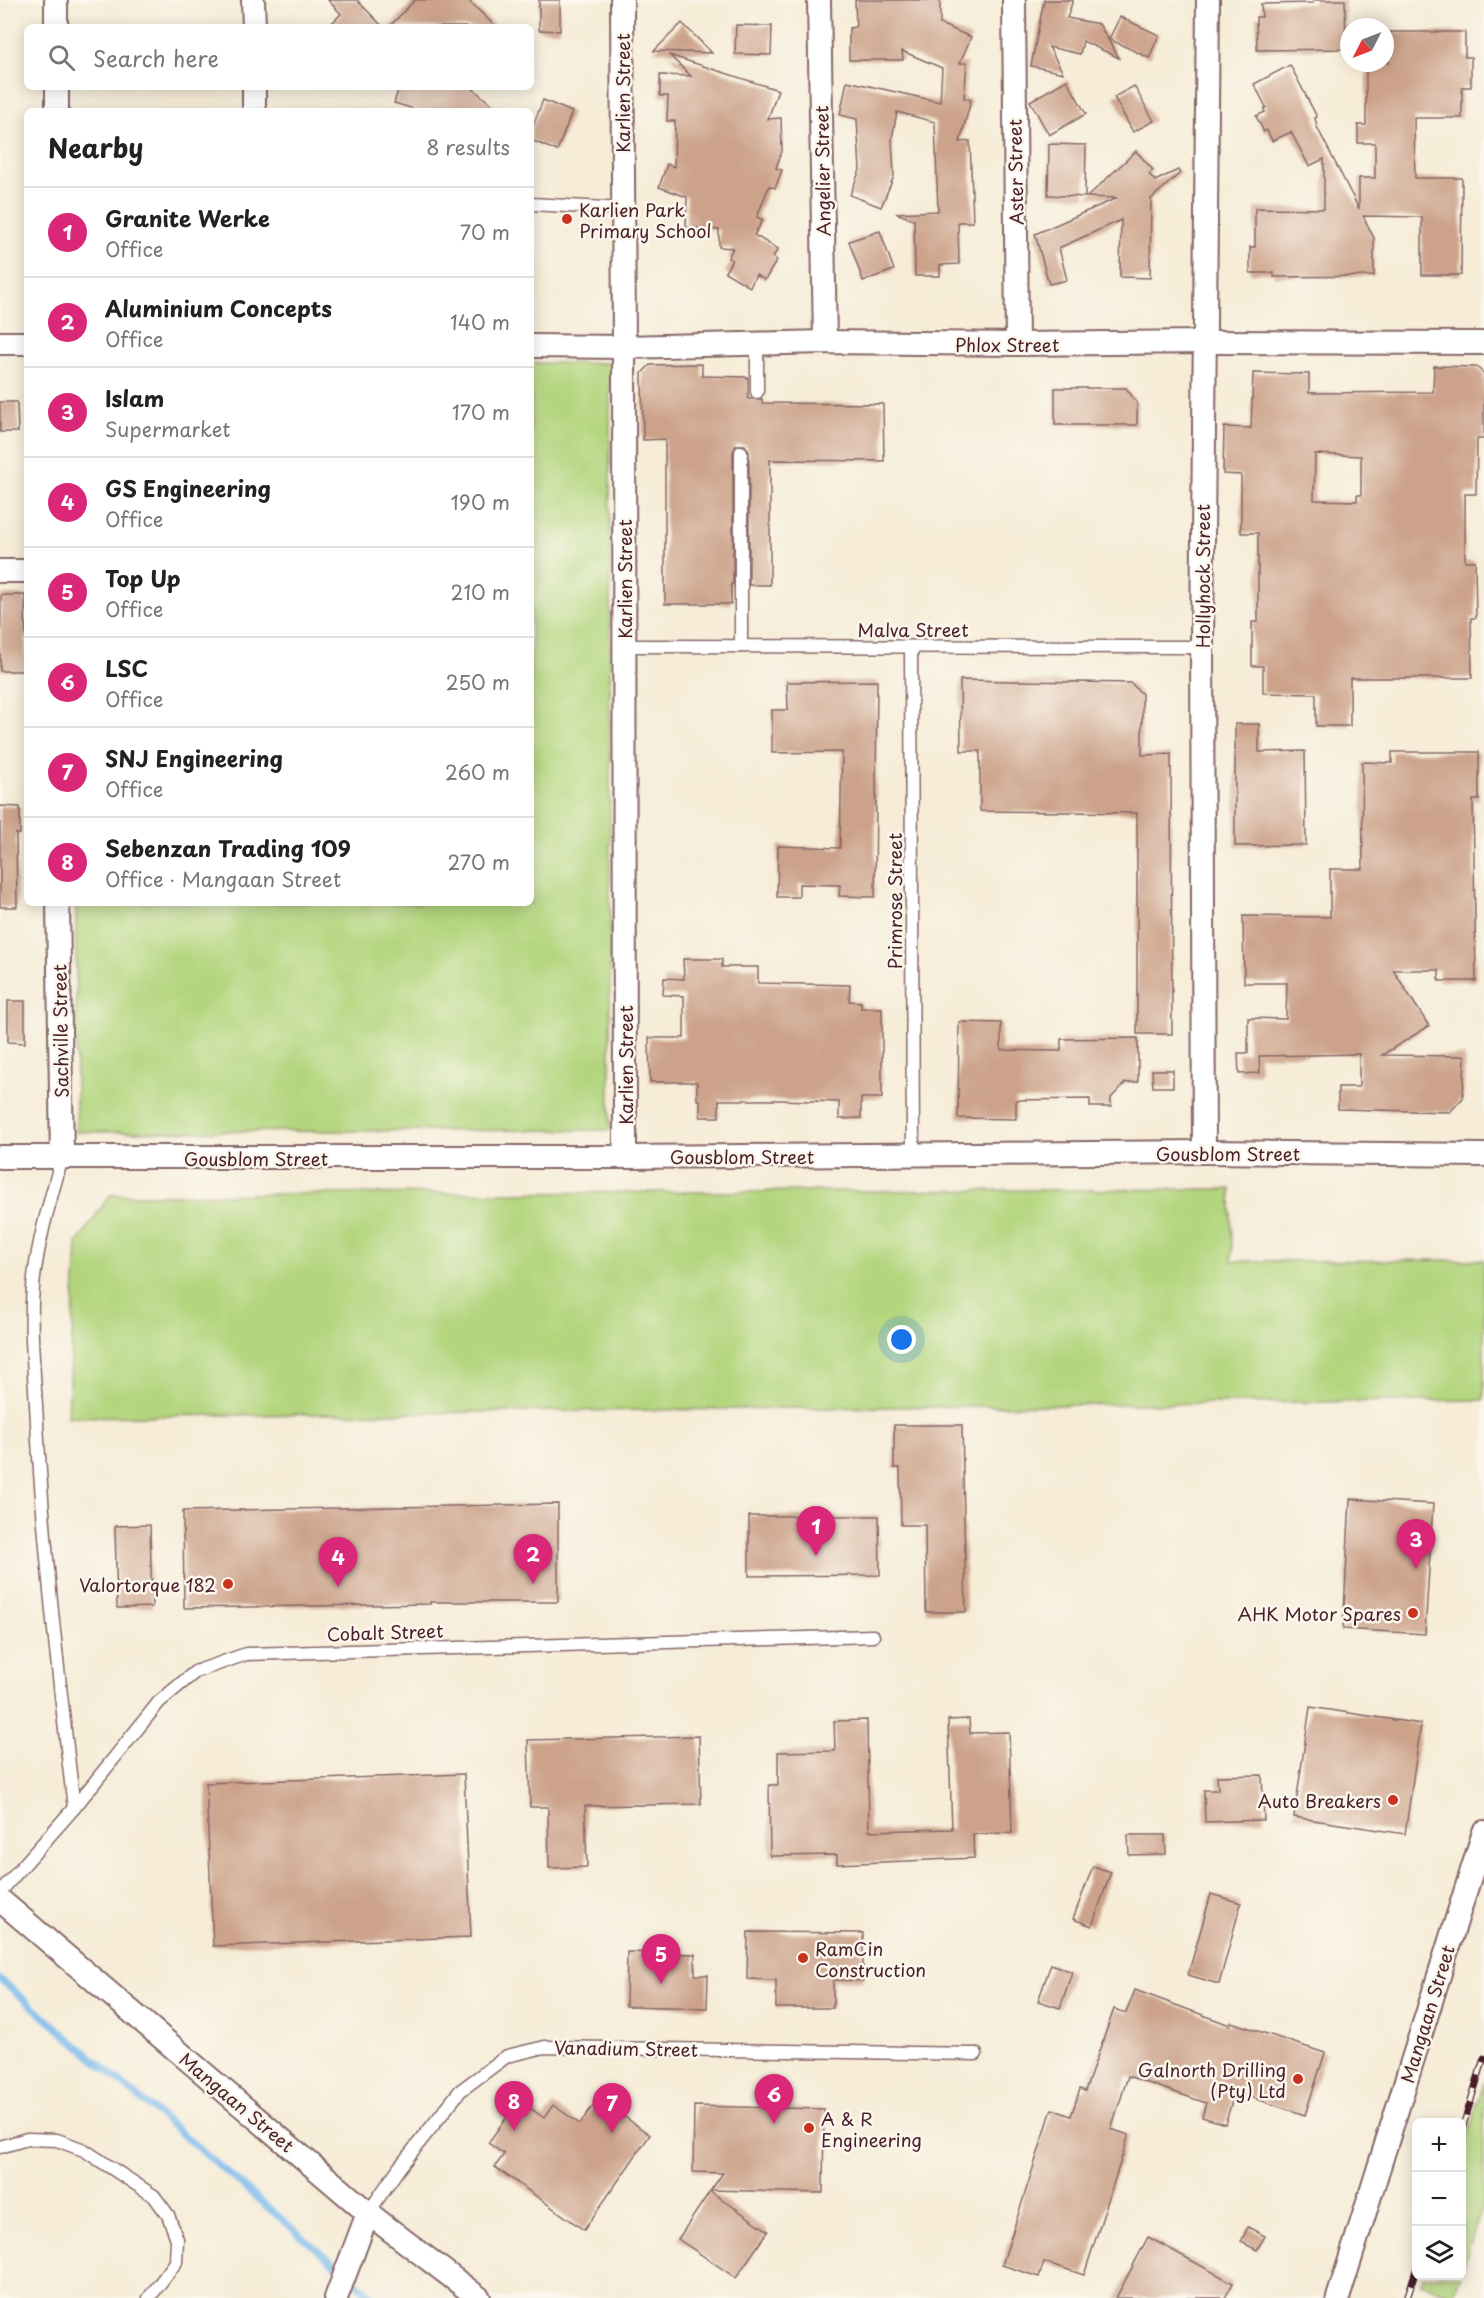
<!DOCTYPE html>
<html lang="en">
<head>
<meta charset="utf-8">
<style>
	:root { --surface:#fff; --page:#f6f6f6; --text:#222; --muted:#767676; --line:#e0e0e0; --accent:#db2777 }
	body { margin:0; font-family:"Playpen Sans",sans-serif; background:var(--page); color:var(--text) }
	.controls { position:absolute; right:18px; bottom:18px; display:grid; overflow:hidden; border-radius:9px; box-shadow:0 3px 15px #0003 }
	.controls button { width:54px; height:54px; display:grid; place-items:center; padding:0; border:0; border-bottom:2px solid var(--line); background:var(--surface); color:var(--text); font:30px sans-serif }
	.compass { position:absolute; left:1340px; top:18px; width:54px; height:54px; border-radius:50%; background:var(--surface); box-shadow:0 3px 15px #0003; rotate:228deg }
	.you { position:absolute; left:902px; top:1340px; width:21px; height:21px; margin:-15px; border:4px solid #fff; border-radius:50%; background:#1a73e8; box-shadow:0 0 0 9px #1a73e833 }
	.badge { display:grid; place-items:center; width:39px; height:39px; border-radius:50%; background:var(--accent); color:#fff; font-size:20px; font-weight:700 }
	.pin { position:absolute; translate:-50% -50px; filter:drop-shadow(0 2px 3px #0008) }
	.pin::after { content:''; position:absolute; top:32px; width:21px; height:18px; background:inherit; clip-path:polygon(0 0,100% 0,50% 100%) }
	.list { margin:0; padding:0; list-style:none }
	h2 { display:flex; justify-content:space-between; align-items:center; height:78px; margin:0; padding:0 24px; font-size:26px }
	h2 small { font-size:20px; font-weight:400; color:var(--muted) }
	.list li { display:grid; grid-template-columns:39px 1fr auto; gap:18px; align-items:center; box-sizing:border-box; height:90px; padding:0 24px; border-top:2px solid var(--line) }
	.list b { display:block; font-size:22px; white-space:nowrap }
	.list p { margin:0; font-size:20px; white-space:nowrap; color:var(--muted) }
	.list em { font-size:20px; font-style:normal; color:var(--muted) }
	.icon { flex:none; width:33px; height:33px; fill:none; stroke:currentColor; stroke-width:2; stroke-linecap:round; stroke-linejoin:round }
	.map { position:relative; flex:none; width:1484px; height:2298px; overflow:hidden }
	.search { position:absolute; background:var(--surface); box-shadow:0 3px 15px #0003; left:24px; top:24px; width:510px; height:66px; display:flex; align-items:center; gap:15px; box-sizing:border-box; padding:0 21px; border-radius:9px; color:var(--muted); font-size:22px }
	.panel { position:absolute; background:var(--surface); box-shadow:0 3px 15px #0003; left:24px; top:108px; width:510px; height:798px; border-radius:9px }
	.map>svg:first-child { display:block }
	.green { fill:#b2d57d; stroke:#7e7a54; stroke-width:1.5 }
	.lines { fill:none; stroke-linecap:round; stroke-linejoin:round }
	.stream { stroke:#78b9ed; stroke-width:7 }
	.building { fill:#cca28a; fill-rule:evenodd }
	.service-casing { stroke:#866767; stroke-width:15 }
	.minor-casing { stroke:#866767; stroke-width:26 }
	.service { stroke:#fff; stroke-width:12 }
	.minor { stroke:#fff; stroke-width:22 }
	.rail-casing { stroke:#4a1f2b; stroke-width:7 }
	.rail { stroke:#fbf7ec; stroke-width:4.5; stroke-dasharray:14; stroke-linecap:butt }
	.poi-dot { fill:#c8321e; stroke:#fbf7ec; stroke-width:2 }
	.labels { text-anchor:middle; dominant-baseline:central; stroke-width:5; stroke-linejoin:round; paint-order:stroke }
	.street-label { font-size:18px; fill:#4a1f2b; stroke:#fbf7ec }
	.poi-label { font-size:18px; fill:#4a1f2b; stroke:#fbf7ec; text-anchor:end }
</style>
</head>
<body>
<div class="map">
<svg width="1484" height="2298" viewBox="0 0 1484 2298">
	<rect width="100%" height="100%" fill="#fbf7ec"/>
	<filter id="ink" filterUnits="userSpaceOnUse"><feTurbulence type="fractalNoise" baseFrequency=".0167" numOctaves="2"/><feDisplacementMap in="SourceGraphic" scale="12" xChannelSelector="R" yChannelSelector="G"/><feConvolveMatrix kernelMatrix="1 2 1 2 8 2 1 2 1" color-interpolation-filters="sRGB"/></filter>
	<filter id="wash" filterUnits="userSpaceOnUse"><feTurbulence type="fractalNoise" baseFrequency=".008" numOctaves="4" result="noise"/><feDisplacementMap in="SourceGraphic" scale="24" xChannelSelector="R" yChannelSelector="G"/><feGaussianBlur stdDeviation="1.35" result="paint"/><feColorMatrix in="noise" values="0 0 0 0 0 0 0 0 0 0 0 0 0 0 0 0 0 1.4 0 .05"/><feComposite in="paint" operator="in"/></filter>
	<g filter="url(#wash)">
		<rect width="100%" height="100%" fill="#f6ecd7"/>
		<!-- green -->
		<g class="green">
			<polygon points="531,363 610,363 610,1130 76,1132 76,903 531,903"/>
			<polygon points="1231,1189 1232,1261 1484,1260 1484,1400 68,1417 77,1243 110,1195"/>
			<polygon points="1484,2082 1484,2199 1462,2271 1462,2154"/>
			<polygon points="1423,2276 1460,2276 1454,2295 1421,2283"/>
		</g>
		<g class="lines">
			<!-- stream -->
			<polyline class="stream" points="0,1979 374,2298"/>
		</g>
		<g id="blocks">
			<!-- building -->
			<g class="building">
				<polygon points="328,0 357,0 383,27 328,27 341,14"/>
				<polygon points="415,0 468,0 496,27 389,27"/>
				<polygon points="539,0 560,0 560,31 539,30"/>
				<polygon points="855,0 940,0 940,24 971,37 960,63 967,63 964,98 971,100 960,142 970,141 973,222 958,222 959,264 940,265 940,276 915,276 914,220 896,213 938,211 935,122 897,112 892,138 894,176 881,207 850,195 860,170 857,119 840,115 847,81 940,102 942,68 902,51 903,60 849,60 849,28 856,27"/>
				<polygon points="1044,0 1073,0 1067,18 1099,24 1119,58 1083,41 1080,54 1049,47 1063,73 1031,66"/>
				<polygon points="1313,0 1345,0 1346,49 1257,50 1256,17 1262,17 1261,4 1313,3"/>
				<polygon points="1120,17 1159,35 1149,58 1109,39"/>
				<polygon points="682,23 712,53 654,51"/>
				<polygon points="736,25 772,26 771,55 735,54"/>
				<polygon points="1389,32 1465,32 1465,57 1471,57 1471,87 1462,87 1462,118 1414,118 1415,178 1462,178 1461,275 1422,275 1422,217 1363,216 1374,238 1374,276 1274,277 1274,273 1250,273 1250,247 1255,247 1255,208 1324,209 1324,159 1309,166 1291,132 1272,141 1267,130 1264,132 1256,116 1265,112 1264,109 1266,107 1254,84 1290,65 1317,117 1315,118 1317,127 1359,209 1359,178 1375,178 1375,143 1358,143 1358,125 1366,125 1366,63 1389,63"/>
				<polygon points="669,55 778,90 768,119 781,118 782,151 776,168 782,170 775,188 769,186 757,217 763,220 754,235 778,249 773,257 777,260 765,280 756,275 750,287 725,272 732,260 728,258 733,248 719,247 719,230 686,227 687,197 659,187 667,164 674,167 675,121 667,121 668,96 660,96 660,75 691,76"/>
				<polygon points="1067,80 1086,114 1049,135 1030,101"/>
				<polygon points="1134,86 1154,121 1133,132 1114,97"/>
				<polygon points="399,87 471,87 499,111 421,111 394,103"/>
				<polygon points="543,100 572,112 557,151 531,140 531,131"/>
				<polygon points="1049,144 1086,145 1085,197 1048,195"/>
				<polygon points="1136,151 1153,170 1149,174 1155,181 1178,170 1180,173 1151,199 1150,278 1120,277 1121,220 1059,248 1067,280 1049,284 1035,234 1117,198 1087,197"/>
				<polygon points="880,231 894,270 863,281 849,241"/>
				<polygon points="702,364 702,376 748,377 748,399 762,399 762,403 883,404 884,461 770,460 770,585 749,585 749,452 745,445 736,445 733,452 733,584 731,584 731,604 665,604 665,439 643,440 642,373 650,365"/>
				<path d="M1434,366L1477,367L1484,374V439H1477L1476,494H1465V561H1475L1476,618H1471L1472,678H1350V726H1316V694L1263,693V666H1252V622H1258V533H1241V475L1223,474L1224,427L1251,428L1253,373L1309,374V393L1433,392ZM1315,454L1361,456V495H1357V501L1314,500Z"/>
				<polygon points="1055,388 1126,388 1137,403 1137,425 1055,425"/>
				<polygon points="0,402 17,402 18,432 0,432"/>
				<polygon points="1,595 25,595 26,671 0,671"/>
				<polygon points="960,680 1131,683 1142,694 1142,755 1171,754 1172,1034 1137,1034 1137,813 980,811 980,751 961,751"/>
				<polygon points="877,681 875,897 839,896 840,885 799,884 799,897 777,897 778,846 840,848 842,752 772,753 772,710 788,710 787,682"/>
				<polygon points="1235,724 1259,724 1259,752 1305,751 1306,845 1235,846"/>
				<polygon points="1392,752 1479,752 1479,800 1473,800 1476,981 1439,981 1439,970 1393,970 1429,1026 1382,1055 1465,1056 1463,1098 1450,1112 1338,1109 1338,1087 1359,1087 1359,1054 1259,1056 1260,1073 1239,1074 1238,1053 1248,1053 1248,1018 1286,1019 1287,983 1244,983 1243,916 1330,917 1330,869 1363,869 1362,762 1392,763"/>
				<polygon points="0,806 20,807 20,834 16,834 17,907 0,907"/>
				<polygon points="683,959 722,959 722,967 758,967 758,983 850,985 849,1001 861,1002 861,1008 882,1008 882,1098 861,1098 861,1118 839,1119 839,1102 780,1100 719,1100 719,1117 700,1117 700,1100 697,1100 697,1082 650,1082 649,1038 684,1038 684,996 663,995 664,978 684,979"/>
				<polygon points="8,1001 25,1001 25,1043 8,1042"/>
				<polygon points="959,1022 1001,1023 1001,1050 1061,1051 1061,1039 1138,1038 1138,1082 1125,1083 1111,1098 1111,1107 1090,1107 1090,1099 1016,1100 1016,1119 958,1118"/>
				<polygon points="1152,1070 1173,1070 1173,1087 1153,1087"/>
				<polygon points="894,1425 962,1425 966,1612 926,1612 925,1525 901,1525 900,1468 894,1468"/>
				<polygon points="1350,1499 1433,1504 1425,1634 1343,1629"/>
				<polygon points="558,1504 558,1602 430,1602 430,1604 184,1608 183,1511"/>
				<polygon points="749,1516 879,1516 880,1575 749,1576"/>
				<polygon points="150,1525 152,1607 117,1608 115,1526"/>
				<polygon points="1310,1707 1421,1724 1405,1834 1294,1817"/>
				<polygon points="969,1719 970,1733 1009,1732 1012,1833 973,1834 974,1858 837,1864 837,1855 770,1856 769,1785 778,1785 778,1752 835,1751 834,1721 867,1720 869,1831 952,1829 948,1720"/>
				<polygon points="699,1736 701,1804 585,1806 587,1867 549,1868 548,1807 530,1807 528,1740"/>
				<polygon points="464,1774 471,1937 213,1946 206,1783"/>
				<polygon points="1262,1775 1264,1820 1205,1822 1204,1790 1218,1790 1217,1776"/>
				<polygon points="1128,1835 1165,1835 1166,1854 1129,1855"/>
				<polygon points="1093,1866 1111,1872 1092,1926 1073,1919"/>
				<polygon points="1211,1894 1241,1903 1219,1984 1188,1975"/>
				<polygon points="748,1932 863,1933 863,1981 833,1980 833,2008 776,2008 776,1980 747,1979"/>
				<polygon points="627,1952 695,1954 695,1975 708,1975 707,2008 626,2006"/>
				<polygon points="1051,1964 1072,1972 1060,2008 1038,2001"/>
				<polygon points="1135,1990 1230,2025 1231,2022 1325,2053 1305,2115 1235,2092 1225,2124 1202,2117 1206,2103 1128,2076 1111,2129 1129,2135 1084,2275 1044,2262 1039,2277 1002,2265 1052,2109 1071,2116 1080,2089 1085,2091 1114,2009 1126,2013"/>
				<polygon points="598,2098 650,2135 584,2230 495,2167 504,2154 488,2143 519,2100 544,2118 553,2105 580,2124"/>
				<polygon points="694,2106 824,2109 823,2193 711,2190 723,2173 693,2172"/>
				<polygon points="710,2191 768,2231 736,2278 678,2239"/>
				<polygon points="1248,2227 1265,2236 1257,2250 1241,2242"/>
				<polygon points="1148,2237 1233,2283 1225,2298 1116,2298"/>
			</g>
		</g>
	</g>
	<g filter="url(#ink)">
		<use href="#blocks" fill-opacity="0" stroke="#866767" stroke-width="1.5"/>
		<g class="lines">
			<defs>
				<g id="service">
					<polyline points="531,204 623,209"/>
					<polyline points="757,392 757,343"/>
					<polyline points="624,646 1202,647"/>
					<polyline points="741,646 741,452"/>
					<polyline points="911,647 913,1155"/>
					<path d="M62,1158C50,1201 37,1243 33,1287C29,1332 35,1378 37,1423C44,1552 59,1680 74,1808"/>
					<polyline points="0,1892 74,1808 159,1702 195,1672 246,1654 873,1636"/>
					<polyline points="0,2147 27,2139 57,2140 84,2150 154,2196 168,2215 177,2239 176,2262 149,2298"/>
					<polyline points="368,2213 399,2168 460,2091 507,2056 545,2047 976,2054"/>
				</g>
				<g id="minor">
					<polyline points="56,0 56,27"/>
					<polyline points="253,0 254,27"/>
					<polyline points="622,0 624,347 625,1157"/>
					<polyline points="819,0 825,342"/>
					<polyline points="1014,0 1017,344"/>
					<polyline points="57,87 57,111"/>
					<polyline points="254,87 254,111"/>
					<polyline points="0,343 27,343"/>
					<polyline points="531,346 624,347 825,342 1017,344 1204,342 1484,343"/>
					<polyline points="0,571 27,571"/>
					<polyline points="58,903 62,1158"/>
					<polyline points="1204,1152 1202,647 1208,0"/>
					<polyline points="0,1157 625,1157 1204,1152 1484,1155"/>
					<polyline points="0,1900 368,2213 479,2298"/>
					<polyline points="336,2298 368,2213"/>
					<polyline points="1338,2298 1484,1832"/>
				</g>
			</defs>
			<!-- service casing -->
			<use href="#service" class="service-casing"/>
			<!-- minor casing -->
			<use href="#minor" class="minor-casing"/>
			<!-- service -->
			<use href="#service" class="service"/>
			<!-- minor -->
			<use href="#minor" class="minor"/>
			<defs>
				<g id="rail">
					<polyline points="1462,2129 1484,2058"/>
					<polyline points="1407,2298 1416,2270"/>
				</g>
			</defs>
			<!-- rail casing -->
			<use href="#rail" class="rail-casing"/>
			<!-- rail -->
			<use href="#rail" class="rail"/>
		</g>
	</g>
	<!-- markers -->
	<g class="poi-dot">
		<circle cx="567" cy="219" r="6"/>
		<circle cx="228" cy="1584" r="6"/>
		<circle cx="1413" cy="1613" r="6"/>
		<circle cx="1393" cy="1800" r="6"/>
		<circle cx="803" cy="1958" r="6"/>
		<circle cx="1298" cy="2079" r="6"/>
		<circle cx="809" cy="2128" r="6"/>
	</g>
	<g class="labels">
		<!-- street labels -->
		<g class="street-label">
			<text transform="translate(622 93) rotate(-90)">Karlien Street</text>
			<text transform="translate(822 171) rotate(-91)">Angelier Street</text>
			<text transform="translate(1015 172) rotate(-91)">Aster Street</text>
			<text x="1007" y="344">Phlox Street</text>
			<text transform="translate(1202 576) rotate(-90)">Hollyhock Street</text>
			<text transform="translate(624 579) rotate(-90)">Karlien Street</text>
			<text x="913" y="629">Malva Street</text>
			<text transform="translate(894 901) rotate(-90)">Primrose Street</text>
			<text transform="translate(60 1031) rotate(-91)">Sachville Street</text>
			<text transform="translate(625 1065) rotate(-90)">Karlien Street</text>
			<text x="1228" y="1153">Gousblom Street</text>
			<text x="742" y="1156">Gousblom Street</text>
			<text x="256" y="1158">Gousblom Street</text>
			<text transform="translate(385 1632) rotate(-2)">Cobalt Street</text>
			<text transform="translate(1427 2014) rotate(-73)">Mangaan Street</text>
			<text transform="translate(626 2048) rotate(1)">Vanadium Street</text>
			<text transform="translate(237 2102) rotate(40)">Mangaan Street</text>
		</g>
		<!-- poi labels -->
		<g class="poi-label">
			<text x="579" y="209" text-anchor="start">Karlien Park<tspan x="579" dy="21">Primary School</tspan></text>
			<text x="216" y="1584">Valortorque 182</text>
			<text x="1401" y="1613">AHK Motor Spares</text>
			<text x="1381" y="1800">Auto Breakers</text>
			<text x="815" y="1948" text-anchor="start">RamCin<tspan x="815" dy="21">Construction</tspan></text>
			<text x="1286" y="2069">Galnorth Drilling<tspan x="1286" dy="21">(Pty) Ltd</tspan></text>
			<text x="821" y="2118" text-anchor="start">A &amp; R<tspan x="821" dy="21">Engineering</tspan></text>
		</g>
	</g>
</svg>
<div class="controls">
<button>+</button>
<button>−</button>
<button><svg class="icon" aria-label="layers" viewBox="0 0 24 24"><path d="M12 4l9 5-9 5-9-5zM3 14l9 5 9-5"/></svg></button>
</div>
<svg class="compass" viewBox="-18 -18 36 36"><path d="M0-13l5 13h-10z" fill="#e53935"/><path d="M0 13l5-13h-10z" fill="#767676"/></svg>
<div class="you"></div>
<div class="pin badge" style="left:816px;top:1556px">1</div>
<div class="pin badge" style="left:533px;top:1584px">2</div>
<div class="pin badge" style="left:1416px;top:1569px">3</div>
<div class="pin badge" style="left:338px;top:1587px">4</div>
<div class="pin badge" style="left:661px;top:1984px">5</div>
<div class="pin badge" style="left:774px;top:2124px">6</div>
<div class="pin badge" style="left:612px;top:2133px">7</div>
<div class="pin badge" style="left:514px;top:2131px">8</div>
<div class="search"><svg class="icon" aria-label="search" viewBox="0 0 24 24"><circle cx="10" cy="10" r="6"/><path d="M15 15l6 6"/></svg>Search here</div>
<section class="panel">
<h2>Nearby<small>8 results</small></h2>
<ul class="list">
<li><span class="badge">1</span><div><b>Granite Werke</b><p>Office</p></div><em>70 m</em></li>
<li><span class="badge">2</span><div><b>Aluminium Concepts</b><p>Office</p></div><em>140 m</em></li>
<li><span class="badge">3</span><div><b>Islam</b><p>Supermarket</p></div><em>170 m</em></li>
<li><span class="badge">4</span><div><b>GS Engineering</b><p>Office</p></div><em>190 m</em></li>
<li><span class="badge">5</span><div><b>Top Up</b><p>Office</p></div><em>210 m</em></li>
<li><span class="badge">6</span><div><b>LSC</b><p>Office</p></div><em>250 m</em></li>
<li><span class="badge">7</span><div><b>SNJ Engineering</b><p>Office</p></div><em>260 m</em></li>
<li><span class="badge">8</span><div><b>Sebenzan Trading 109</b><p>Office · Mangaan Street</p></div><em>270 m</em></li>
</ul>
</section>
</div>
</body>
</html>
